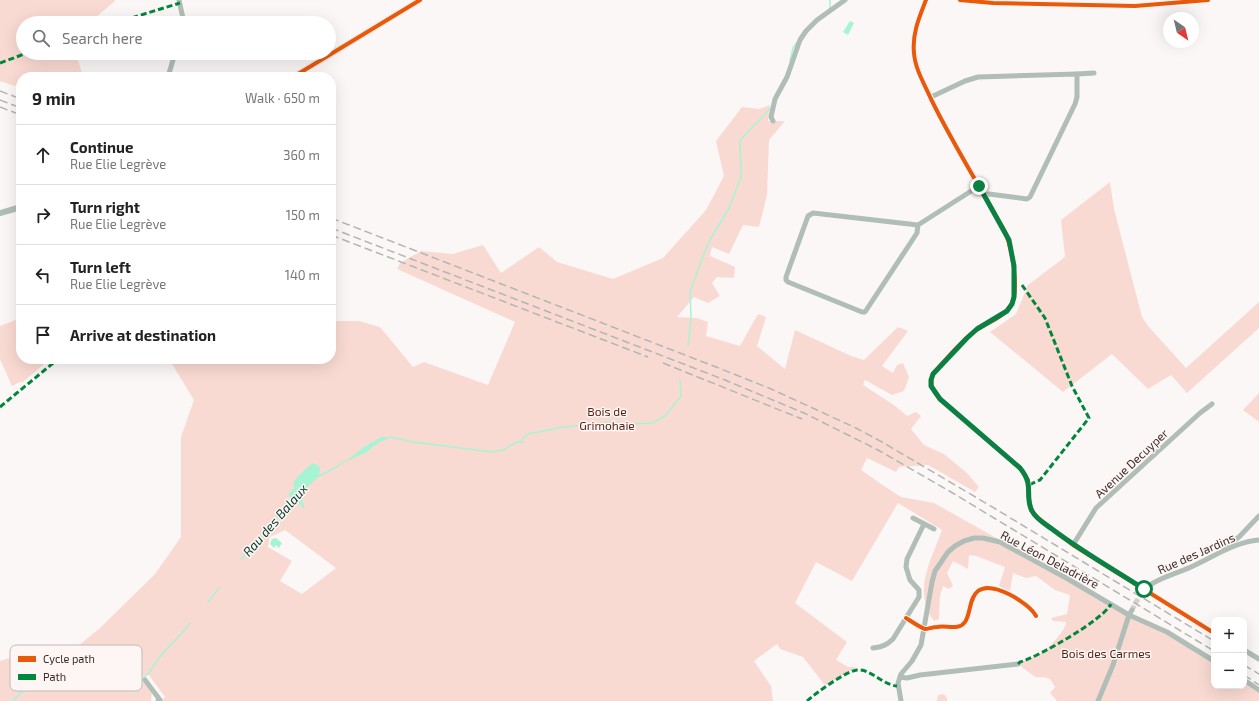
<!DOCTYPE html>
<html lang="en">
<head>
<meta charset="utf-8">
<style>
	:root { --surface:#fff; --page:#f2f2f2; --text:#222; --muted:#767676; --line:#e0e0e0 }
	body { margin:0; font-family:"Exo 2",sans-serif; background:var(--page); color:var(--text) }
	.controls { position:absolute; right:12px; bottom:12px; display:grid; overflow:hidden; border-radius:8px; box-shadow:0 4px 16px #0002 }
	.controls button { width:36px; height:36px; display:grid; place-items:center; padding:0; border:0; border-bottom:1px solid var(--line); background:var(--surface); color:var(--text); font:20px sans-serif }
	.compass { position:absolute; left:1163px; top:12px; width:36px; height:36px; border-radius:50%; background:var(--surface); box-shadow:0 4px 16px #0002; rotate:145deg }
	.stop { position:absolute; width:12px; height:12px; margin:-9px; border:3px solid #0b8043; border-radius:50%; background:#fff }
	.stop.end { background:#0b8043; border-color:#fff; box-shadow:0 1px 4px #0008 }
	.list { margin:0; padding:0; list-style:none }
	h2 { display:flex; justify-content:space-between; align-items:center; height:52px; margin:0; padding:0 16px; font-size:17px }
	h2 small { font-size:13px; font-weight:400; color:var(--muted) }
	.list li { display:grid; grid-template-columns:26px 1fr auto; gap:12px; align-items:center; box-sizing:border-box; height:60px; padding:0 16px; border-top:1px solid var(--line) }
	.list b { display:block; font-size:15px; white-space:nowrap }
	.list p { margin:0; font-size:13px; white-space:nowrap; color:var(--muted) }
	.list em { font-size:13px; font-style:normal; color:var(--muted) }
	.icon { flex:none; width:22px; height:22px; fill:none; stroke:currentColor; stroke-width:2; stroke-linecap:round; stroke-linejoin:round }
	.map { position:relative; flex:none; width:1259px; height:701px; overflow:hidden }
	.search { position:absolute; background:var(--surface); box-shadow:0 4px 16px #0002; left:16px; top:16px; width:320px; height:44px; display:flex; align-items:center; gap:10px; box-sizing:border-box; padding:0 14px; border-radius:22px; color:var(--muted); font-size:15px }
	.panel { position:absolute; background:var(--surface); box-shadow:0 4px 16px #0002; left:16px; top:72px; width:320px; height:292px; border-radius:16px }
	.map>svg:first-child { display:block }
	.green { fill:#f9dad2; fill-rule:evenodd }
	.water { fill:#a7f4d4 }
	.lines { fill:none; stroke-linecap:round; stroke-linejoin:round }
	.stream { stroke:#a7f4d4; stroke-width:1.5 }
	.minor-tunnel { stroke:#d5cfcd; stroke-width:5; stroke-dasharray:5 2.5; stroke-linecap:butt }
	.minor { stroke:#b0beb7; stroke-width:5 }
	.tertiary { stroke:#b0beb7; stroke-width:6 }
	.rail { stroke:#b0b6b2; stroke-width:1.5; stroke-dasharray:8 4; stroke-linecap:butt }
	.quiet { stroke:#00873e; stroke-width:3; stroke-dasharray:6 3; stroke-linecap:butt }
	.cycleway-casing { stroke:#fdf6f4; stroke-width:6 }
	.cycleway { stroke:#e8590c; stroke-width:4 }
	.route { stroke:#0b8043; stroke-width:5 }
	.labels { text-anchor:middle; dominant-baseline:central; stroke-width:3; stroke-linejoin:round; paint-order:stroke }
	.park-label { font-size:12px; fill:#5a1e0f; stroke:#fdf6f4 }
	.street-label { font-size:12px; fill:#3b2d29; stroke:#fdf6f4 }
	.water-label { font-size:13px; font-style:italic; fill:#073b2a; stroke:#fdf6f4 }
	.key { fill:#fdf6f4; stroke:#c3bab7; stroke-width:1 }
	.key-label { font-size:11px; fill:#3b2d29 }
</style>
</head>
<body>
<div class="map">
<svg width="1259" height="701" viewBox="0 0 1259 701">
	<rect width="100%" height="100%" fill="#fbf7f6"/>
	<!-- green -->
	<g class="green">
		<polygon points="0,0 114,0 115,1 89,23 23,23 23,53 76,53 83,77 21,77 21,88 0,81"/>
		<path d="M770,105L768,121H785L769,140L767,195L759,227L743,225L729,254L712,247L710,256L735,267L734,278L717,277L712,283L720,296L708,303L694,297L677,317L697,318L708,322L706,336L740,346L758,314L766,317L757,346L785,369L795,330L851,356L864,360L898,327L908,331L882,366L893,373L897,365L903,363L909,377L904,391L892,395L865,380L863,385L894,405L907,416L916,412L921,416L911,429L924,445L944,454L967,473L979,487L975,492L928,465L899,467L896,472L867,458L861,470L884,486L901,497L934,503L1172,637L1214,663V686H1244V682L1259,692V701H1057L1050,693L1055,687C1048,674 1047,679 1035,677L1018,664L1020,662C1026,660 1033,658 1038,655C1046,651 1066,631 1066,622L1053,621L1051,618L1067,614L1070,595L1055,590L1036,576L1026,578L1013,573L1010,591L999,586L1005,567L976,556L969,555L968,569L953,561L947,573L953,586L949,589L943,586L940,596L939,619L934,621C912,591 931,561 942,530L898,503L852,581L816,562L795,603L847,642L836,660L848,667H857L826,685L824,684L803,657L780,649L777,644L754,661L771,686L773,701H161L165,697L148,674L140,678L152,693L151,701H0V661L25,653L59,661L99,629L155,574L181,537V437L194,400L169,359H331V321H359L380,327L413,367L424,362L488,385L515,322L397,269L400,263L421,251L453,254L483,245L501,273L539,247L557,262L613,279L663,258L706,210L724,176L716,141L742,107L759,109ZM285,530L336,568L302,594L280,581L292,561L268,547L270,537Z"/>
		<polygon points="1110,182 1114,209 1142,317 1148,326 1186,368 1259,302 1259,328 1187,393 1171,375 1148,389 1112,354 1063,392 990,332 1016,314 1028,285 1065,257 1061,220"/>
		<polygon points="21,318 21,359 50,359 23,382 20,382 12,386 0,359 0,326"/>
		<polygon points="1259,393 1259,422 1243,410"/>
		<polygon points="944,694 947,698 947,701 937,701 938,695"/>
	</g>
	<!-- water -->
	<g class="water">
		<polygon points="850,21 854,23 848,35 843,32"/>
		<polygon points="381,437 391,437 378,443 365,453 345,462 364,447"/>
		<path d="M313,463L319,466C324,482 301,484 302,499C302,502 304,505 305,508H303L297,501L291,500L289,497V493L294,489C294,488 293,483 294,482C295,478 310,465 313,463Z"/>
		<polygon points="276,538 282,543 279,548 276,545 274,548 270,544 272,539"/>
	</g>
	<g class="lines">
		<!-- stream -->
		<g class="stream">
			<polyline points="830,8 830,0"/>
			<polyline points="790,61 793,48 797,42"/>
			<polyline points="688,345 691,318 690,292 702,259 711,238 729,208 741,177 740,140 771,108"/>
			<polyline points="390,437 413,442 492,452 503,450 517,442 522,442 523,438 528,434 563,427 586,425 609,422 629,424 652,423 665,416 681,396 680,380"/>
			<polyline points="317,477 335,468 345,461"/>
			<path d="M241,559C259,541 275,519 291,500"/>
			<polyline points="208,602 219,588"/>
			<polyline points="13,701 23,690 25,685 39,674 44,671 51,673 60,678 76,683 104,686 138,682 148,674 162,654 183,632 190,623"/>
		</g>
		<!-- minor-tunnel -->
		<polyline class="minor-tunnel" points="1132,610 1141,593"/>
		<!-- minor -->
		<g class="minor">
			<polyline points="179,0 184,23"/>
			<path d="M926,0C919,18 912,34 914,53C915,69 925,85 931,99C953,144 980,187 1004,230C1012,246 1020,291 1011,305C1003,318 988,322 976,330C960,342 946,359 933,374C929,385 933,391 940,399L1020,468L1028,480L1029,501L1031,510L1037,517L1073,545L1214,633"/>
			<polyline points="960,0 993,3 1135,6 1208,0"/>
			<polyline points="1077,74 1094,73"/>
			<polyline points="168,77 175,53"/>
			<polyline points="931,97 965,81 978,77 1077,74 1077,97 1075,104 1030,197 1027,199 989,194 984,195"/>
			<polyline points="773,121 771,117 775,99 787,77 800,40 806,31 817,20 845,0"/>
			<polyline points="918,225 917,233 865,312 862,312 788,282 786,280 786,277 808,216 813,213 918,225 979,186"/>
			<polyline points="913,518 934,529"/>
			<polyline points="1073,545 1096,508 1200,413 1212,404"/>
			<polyline points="1224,548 1239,537 1259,516"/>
			<path d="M1141,593C1150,580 1179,573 1193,566C1215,556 1235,542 1259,540"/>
			<path d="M906,618C911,621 919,627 925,629C928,629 933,627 937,627C946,625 959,631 965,622C971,613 969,598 978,591C992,580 1029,603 1036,616"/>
			<path d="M873,648C882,647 887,645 893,639L919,597V590L910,580L906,567L907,559L924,524"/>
			<polyline points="1244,650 1259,659"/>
			<polyline points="900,677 907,678 920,675 1018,664"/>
			<polyline points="145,680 160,700 158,701"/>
			<polyline points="1244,680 1259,690"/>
			<polyline points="901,701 898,683 901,674 912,661 921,645 932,582 935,571 948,552 955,546 964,541 974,538 983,538 1000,542 1068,579 1129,615 1167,632 1214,661"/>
			<polyline points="1098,701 1113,665 1129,615 1132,610"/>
		</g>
		<!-- tertiary -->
		<g class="tertiary">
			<polyline points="293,77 420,0"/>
			<polyline points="0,213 21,207"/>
		</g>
		<!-- rail -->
		<g class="rail">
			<polyline points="0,91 21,99"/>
			<polyline points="0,100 21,108"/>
			<polyline points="0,107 21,115"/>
			<polyline points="331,218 716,367 769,388 856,428 882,442 989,505 1214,641"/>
			<polyline points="331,228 725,380 804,413 878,450 951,492 1214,651"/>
			<polyline points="331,235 648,357"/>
			<polyline points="663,363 802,419"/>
			<polyline points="1244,665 1259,674"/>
			<polyline points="1244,675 1259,685"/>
		</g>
		<!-- quiet -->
		<g class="quiet">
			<polyline points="115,23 180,3"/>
			<polyline points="0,63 27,53"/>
			<polyline points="1022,285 1045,318 1072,386 1089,418 1040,480 1029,485"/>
			<polyline points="0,407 58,359"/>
			<path d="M1018,664L1020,662C1038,657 1103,620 1111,604"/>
			<path d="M807,701C816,693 846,671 857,670C860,670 864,670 867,672C877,676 886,685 897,686"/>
		</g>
		<defs>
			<g id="cycleway">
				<path d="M926,0C919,18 912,34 914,53C915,69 925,85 931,99C953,144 980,187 1004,230C1012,246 1020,291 1011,305C1003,318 988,322 976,330C960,342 946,359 933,374C929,385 933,391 940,399L1020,468L1028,480L1029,501L1031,510L1037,517L1073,545L1214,633"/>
				<polyline points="960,0 993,3 1135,6 1208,0"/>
				<polyline points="293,77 420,0"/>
				<path d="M906,618C911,621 919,627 925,629C928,629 933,627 937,627C946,625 959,631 965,622C971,613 969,598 978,591C992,580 1029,603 1036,616"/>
			</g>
		</defs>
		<!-- cycleway casing -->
		<use href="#cycleway" class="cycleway-casing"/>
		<!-- cycleway -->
		<use href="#cycleway" class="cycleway"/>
	</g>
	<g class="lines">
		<!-- route -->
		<path class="route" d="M979,186L1009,240L1014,266V297L1012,304L1007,311L977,329L967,338L933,374L931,380V386L940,399L1020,468C1035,486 1024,495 1032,511C1036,519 1045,524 1052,529C1081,551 1113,569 1144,589"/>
	</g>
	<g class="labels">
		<!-- park labels -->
		<g class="park-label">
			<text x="607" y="411">Bois de<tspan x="607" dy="14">Grimohaie</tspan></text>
			<text x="1106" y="653">Bois des Carmes</text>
		</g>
		<!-- street labels -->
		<g class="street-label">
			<text transform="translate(1131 463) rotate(-43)">Avenue Decuyper</text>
			<text transform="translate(1196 553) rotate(-24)">Rue des Jardins</text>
			<text transform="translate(1050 559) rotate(28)">Rue Léon Deladrière</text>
		</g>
		<!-- water labels -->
		<g class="water-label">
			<text transform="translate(275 520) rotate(-49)">Rau des Balaux</text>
		</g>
	</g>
	<!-- legend -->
	<rect x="10" y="645" width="132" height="46" rx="6" class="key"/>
	<rect x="18" y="656" width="18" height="6" fill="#e8590c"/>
	<rect x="18" y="674" width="18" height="6" fill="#00873e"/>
	<g class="key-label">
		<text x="43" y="663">Cycle path</text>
		<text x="43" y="681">Path</text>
	</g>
</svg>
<div class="controls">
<button>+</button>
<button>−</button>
</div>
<svg class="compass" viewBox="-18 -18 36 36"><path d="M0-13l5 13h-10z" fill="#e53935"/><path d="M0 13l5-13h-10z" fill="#767676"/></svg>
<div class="stop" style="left:1144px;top:589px"></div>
<div class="stop end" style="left:979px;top:186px"></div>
<div class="search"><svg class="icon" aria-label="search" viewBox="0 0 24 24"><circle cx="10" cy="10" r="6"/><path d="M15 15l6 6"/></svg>Search here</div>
<section class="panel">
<h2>9 min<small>Walk · 650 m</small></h2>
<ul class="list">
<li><svg class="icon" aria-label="ahead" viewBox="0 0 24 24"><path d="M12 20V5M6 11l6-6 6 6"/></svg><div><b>Continue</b><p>Rue Elie Legrève</p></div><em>360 m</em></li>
<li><svg class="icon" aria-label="right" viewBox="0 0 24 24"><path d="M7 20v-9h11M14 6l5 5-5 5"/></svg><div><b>Turn right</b><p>Rue Elie Legrève</p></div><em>150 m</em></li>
<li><svg class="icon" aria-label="left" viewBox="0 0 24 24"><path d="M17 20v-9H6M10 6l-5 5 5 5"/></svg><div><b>Turn left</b><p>Rue Elie Legrève</p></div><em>140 m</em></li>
<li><svg class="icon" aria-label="arrive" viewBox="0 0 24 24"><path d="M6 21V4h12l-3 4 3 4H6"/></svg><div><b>Arrive at destination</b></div></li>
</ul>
</section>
</div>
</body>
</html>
